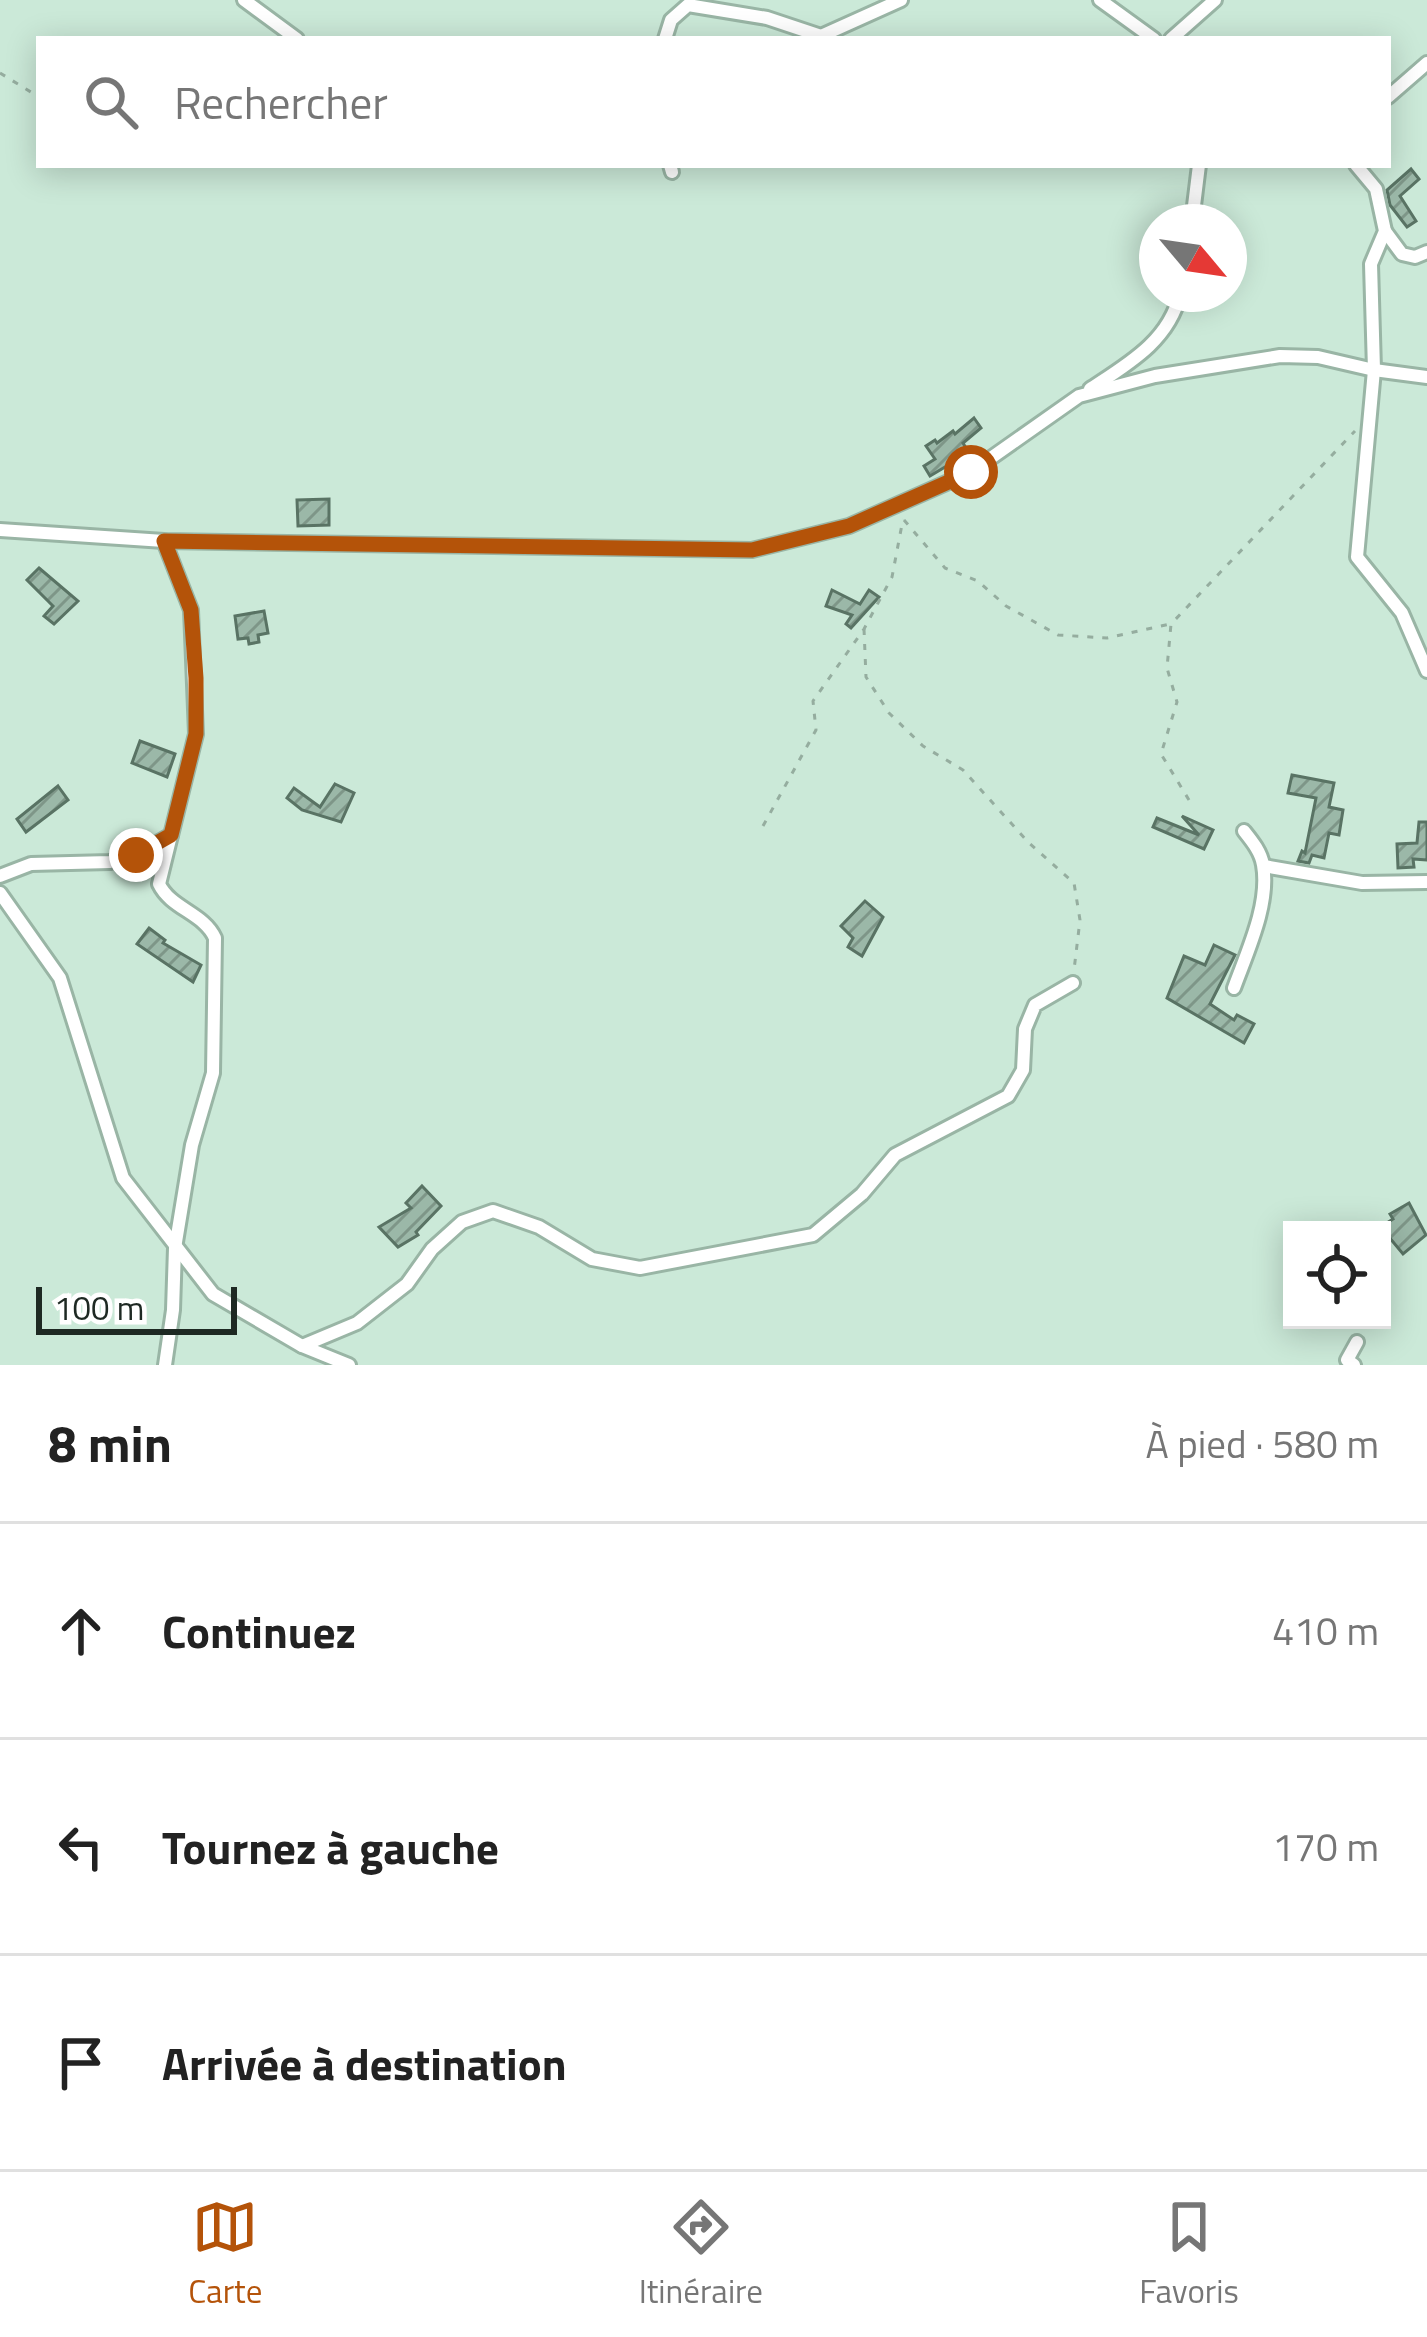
<!DOCTYPE html>
<html lang="fr">
<head>
<meta charset="utf-8">
<style>
	:root { --surface:#fff; --page:#f6f6f6; --text:#222; --muted:#767676; --line:#e0e0e0; --accent:#b45309 }
	body { margin:0; font-family:"Titillium Web",sans-serif; background:var(--page); color:var(--text) }
	.controls { position:absolute; right:36px; bottom:36px; display:grid; overflow:hidden; border-radius:0px; box-shadow:0 6px 30px #0003 }
	.controls button { width:108px; height:108px; display:grid; place-items:center; padding:0; border:0; border-bottom:3px solid var(--line); background:var(--surface); color:var(--text); font:60px sans-serif }
	.compass { position:absolute; left:1139px; top:204px; width:108px; height:108px; border-radius:50%; background:var(--surface); box-shadow:0 6px 30px #0003; rotate:119deg }
	.scale { position:absolute; left:36px; bottom:30px; width:201px; box-sizing:border-box; padding-left:12px; border:6px solid #1e2923; border-top:0; font-size:33px; line-height:42px; white-space:nowrap; color:#1e2923; -webkit-text-stroke:9px #fff; paint-order:stroke }
	.stop { position:absolute; width:36px; height:36px; margin:-27px; border:9px solid #b45309; border-radius:50%; background:#fff }
	.stop.end { background:#b45309; border-color:#fff; box-shadow:0 3px 12px #0008 }
	.list { margin:0; padding:0; list-style:none }
	h2 { display:flex; justify-content:space-between; align-items:center; height:156px; margin:0; padding:0 48px; font-size:51px }
	h2 small { font-size:39px; font-weight:400; color:var(--muted) }
	.list li { display:grid; grid-template-columns:78px 1fr auto; gap:36px; align-items:center; box-sizing:border-box; height:216px; padding:0 48px; border-top:3px solid var(--line) }
	.list b { display:block; font-size:45px; white-space:nowrap }
	.list em { font-size:39px; font-style:normal; color:var(--muted) }
	.icon { flex:none; width:66px; height:66px; fill:none; stroke:currentColor; stroke-width:2; stroke-linecap:round; stroke-linejoin:round }
	.map { position:relative; flex:none; width:1427px; height:1365px; overflow:hidden }
	.search { position:absolute; background:var(--surface); box-shadow:0 6px 30px #0003; left:36px; right:36px; top:36px; height:132px; display:flex; align-items:center; gap:30px; box-sizing:border-box; padding:0 42px; border-radius:0px; color:var(--muted); font-size:45px }
	.sheet { height:804px; background:var(--surface) }
	nav { display:flex; justify-content:space-around; align-items:center; box-sizing:border-box; height:168px; border-top:3px solid var(--line); background:var(--surface); font-size:33px; color:var(--muted) }
	nav a { display:grid; justify-items:center; gap:6px }
	nav .on { color:var(--accent) }
	.map>svg:first-child { display:block }
	.building { fill:url(#building-hatch); stroke:#597364; stroke-width:3 }
	.lines { fill:none; stroke-linecap:round; stroke-linejoin:round }
	.street-casing { stroke:#99b5a5; stroke-width:18 }
	.path { stroke:#95ad9f; stroke-width:3; stroke-dasharray:6 9; stroke-linecap:butt }
	.street { stroke:#fff; stroke-width:12 }
	.route { stroke:#b45309; stroke-width:15 }
</style>
</head>
<body>
<div class="map">
<svg width="1427" height="1365" viewBox="0 0 1427 1365">
	<defs>
		<pattern id="building-hatch" width="6" height="6" patternUnits="userSpaceOnUse" patternTransform="scale(3)"><rect width="6" height="6" fill="#9bb8a8"/><path d="M-1 1l2-2M0 6l6-6M5 7l2-2" fill="none" stroke="#7e9688"/></pattern>
	</defs>
	<rect width="100%" height="100%" fill="#cbe9d8"/>
	<!-- building -->
	<g class="building">
		<polygon points="1411,169 1419,179 1400,196 1416,221 1407,227 1390,205 1387,190"/>
		<polygon points="974,418 981,428 963,443 966,448 950,464 930,476 924,466 935,459 926,446 935,440 937,443 953,431 955,434"/>
		<polygon points="329,499 329,525 298,526 297,500"/>
		<polygon points="39,568 78,601 54,624 44,616 53,606 27,580"/>
		<polygon points="832,590 860,604 869,590 879,597 851,628 846,624 852,615 826,606"/>
		<polygon points="264,611 268,633 258,635 259,642 249,644 248,638 238,639 235,616"/>
		<polygon points="140,741 175,754 167,777 132,763"/>
		<polygon points="1292,775 1334,783 1329,807 1343,810 1339,835 1329,833 1324,858 1312,855 1309,863 1298,861 1302,851 1305,853 1316,798 1288,793"/>
		<polygon points="335,784 354,793 341,822 302,810 287,798 294,788 320,807"/>
		<polygon points="58,786 68,800 26,832 17,819"/>
		<polygon points="1182,816 1213,830 1204,849 1153,827 1157,818 1199,835"/>
		<polygon points="1419,822 1427,822 1427,860 1413,859 1414,867 1398,868 1397,844 1417,843"/>
		<polygon points="865,901 883,917 862,956 848,947 853,938 841,926"/>
		<polygon points="149,928 165,940 163,943 201,965 193,982 137,944"/>
		<polygon points="1214,945 1235,955 1210,1004 1234,1020 1237,1015 1254,1024 1244,1043 1167,998 1184,956 1205,965"/>
		<polygon points="422,1186 441,1206 416,1232 418,1235 398,1247 379,1227 411,1208 406,1203"/>
		<polygon points="1409,1203 1426,1235 1403,1254 1389,1237 1382,1242 1382,1226 1393,1219 1390,1214"/>
	</g>
	<g class="lines">
		<defs>
			<g id="street">
				<polyline points="244,0 297,39"/>
				<polyline points="1100,0 1154,39"/>
				<polyline points="665,39 671,20 688,5 767,18 821,36 901,0"/>
				<polyline points="1171,39 1215,0"/>
				<polyline points="1388,97 1427,63"/>
				<polyline points="670,165 672,172"/>
				<polyline points="1356,165 1376,189 1385,231 1371,264 1374,370 1357,557 1402,613 1427,671"/>
				<polyline points="1192,222 1199,165"/>
				<polyline points="1385,231 1402,254 1415,257 1427,252"/>
				<path d="M1090,389C1128,364 1169,341 1180,294"/>
				<polyline points="0,530 164,541 752,550 849,526 971,472 1079,396 1155,376 1280,356 1318,357 1374,370 1427,377"/>
				<path d="M164,541L191,610L196,734L159,884C171,909 204,913 215,938L213,1073L192,1145L175,1248L173,1310L165,1365"/>
				<polyline points="1264,866 1362,883 1427,882"/>
				<polyline points="0,876 31,864 110,862 137,855 171,835"/>
				<polyline points="0,893 60,978 123,1178 213,1294 302,1346 349,1365"/>
				<path d="M1234,988C1247,952 1270,904 1263,865C1261,852 1252,841 1244,831"/>
				<polyline points="302,1346 357,1323 407,1284 432,1249 462,1222 493,1211 539,1227 592,1259 640,1268 813,1235 862,1194 895,1155 1008,1096 1023,1070 1025,1029 1035,1005 1073,983"/>
				<polyline points="1354,1365 1347,1360 1357,1342"/>
			</g>
		</defs>
		<!-- street casing -->
		<use href="#street" class="street-casing"/>
		<!-- path -->
		<g class="path">
			<polyline points="0,73 39,97"/>
			<polyline points="904,520 945,568 978,581 1006,606 1058,635 1107,638 1170,624"/>
			<polyline points="864,629 866,677 889,713 923,746 963,770 1029,843 1074,883 1080,920 1074,970"/>
			<polyline points="1189,800 1161,754 1177,702 1167,668 1171,624 1355,431"/>
			<polyline points="763,826 816,730 813,701 864,629 892,577 903,519"/>
		</g>
		<!-- street -->
		<use href="#street" class="street"/>
	</g>
	<g class="lines">
		<!-- route -->
		<polyline class="route" points="136,855 171,835 196,734 196,678 191,610 164,541 752,550 849,526 971,472"/>
	</g>
</svg>
<div class="controls">
<button><svg class="icon" aria-label="locate" viewBox="0 0 24 24"><circle cx="12" cy="12" r="6"/><path d="M12 2v4M12 18v4M2 12h4M18 12h4"/></svg></button>
</div>
<svg class="compass" viewBox="-18 -18 36 36"><path d="M0-13l5 13h-10z" fill="#e53935"/><path d="M0 13l5-13h-10z" fill="#767676"/></svg>
<div class="scale">100 m</div>
<div class="stop" style="left:971px;top:472px"></div>
<div class="stop end" style="left:136px;top:855px"></div>
<div class="search"><svg class="icon" aria-label="search" viewBox="0 0 24 24"><circle cx="10" cy="10" r="6"/><path d="M15 15l6 6"/></svg>Rechercher</div>
</div>
<section class="sheet">
<h2>8 min<small>À pied · 580 m</small></h2>
<ul class="list">
<li><svg class="icon" aria-label="ahead" viewBox="0 0 24 24"><path d="M12 20V5M6 11l6-6 6 6"/></svg><div><b>Continuez</b></div><em>410 m</em></li>
<li><svg class="icon" aria-label="left" viewBox="0 0 24 24"><path d="M17 20v-9H6M10 6l-5 5 5 5"/></svg><div><b>Tournez à gauche</b></div><em>170 m</em></li>
<li><svg class="icon" aria-label="arrive" viewBox="0 0 24 24"><path d="M6 21V4h12l-3 4 3 4H6"/></svg><div><b>Arrivée à destination</b></div></li>
</ul>
</section>
<nav>
<a class="on"><svg class="icon" aria-label="map" viewBox="0 0 24 24"><path d="M3 6l6-2 6 2 6-2v14l-6 2-6-2-6 2zM9 4v14M15 6v14"/></svg>Carte</a>
<a><svg class="icon" aria-label="directions" viewBox="0 0 24 24"><path d="M12 3l9 9-9 9-9-9zM9 14v-3h6M13 9l2 2-2 2"/></svg>Itinéraire</a>
<a><svg class="icon" aria-label="saved" viewBox="0 0 24 24"><path d="M7 4h10v16l-5-4-5 4z"/></svg>Favoris</a>
</nav>
</body>
</html>
